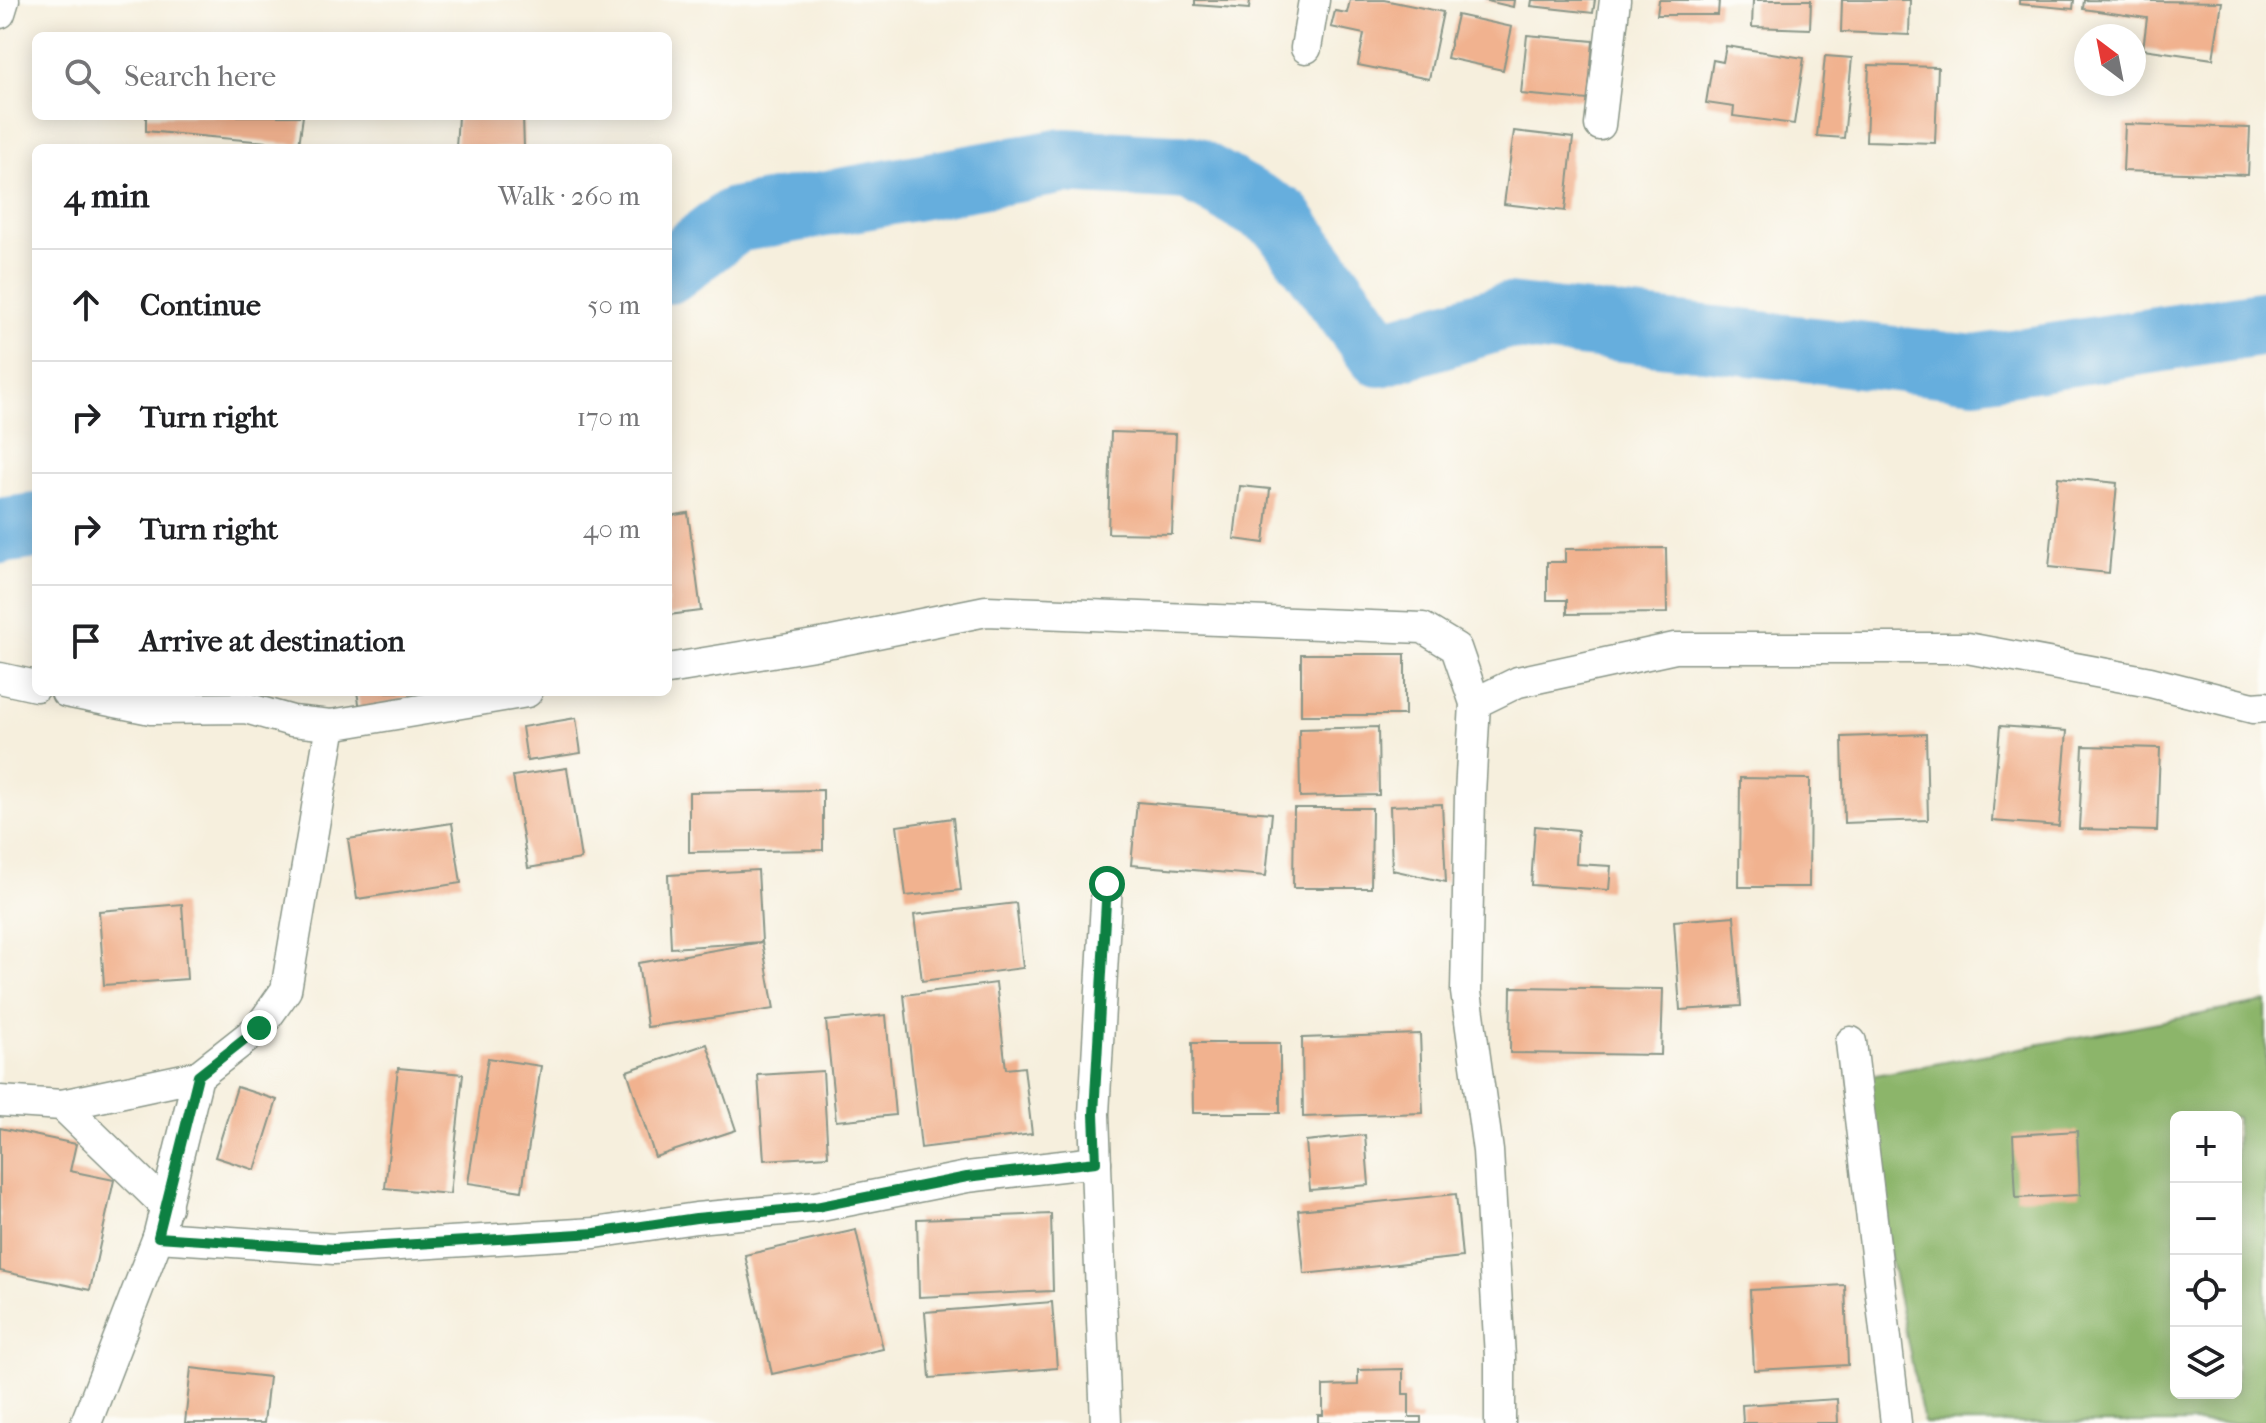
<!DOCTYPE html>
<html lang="en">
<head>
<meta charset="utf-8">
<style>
	:root { --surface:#fff; --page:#f2f2f2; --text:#202124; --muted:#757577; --line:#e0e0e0 }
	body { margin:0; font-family:"IM FELL French Canon",serif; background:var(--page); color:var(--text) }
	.controls { position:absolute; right:24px; bottom:24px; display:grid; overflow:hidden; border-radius:12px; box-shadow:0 4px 20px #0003 }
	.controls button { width:72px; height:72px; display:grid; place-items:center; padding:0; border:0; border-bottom:2px solid var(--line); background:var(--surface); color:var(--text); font:40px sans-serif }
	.compass { position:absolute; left:2074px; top:24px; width:72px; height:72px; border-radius:50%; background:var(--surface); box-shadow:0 4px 20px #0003; rotate:328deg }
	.stop { position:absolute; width:24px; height:24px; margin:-18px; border:6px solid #0b8043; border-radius:50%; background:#fff }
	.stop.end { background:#0b8043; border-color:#fff; box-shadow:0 2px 8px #0008 }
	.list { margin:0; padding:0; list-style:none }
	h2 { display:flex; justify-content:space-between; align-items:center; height:104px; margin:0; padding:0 32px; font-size:34px }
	h2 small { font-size:26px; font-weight:400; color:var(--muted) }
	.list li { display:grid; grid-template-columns:52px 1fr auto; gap:24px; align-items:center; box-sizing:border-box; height:112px; padding:0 32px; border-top:2px solid var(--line) }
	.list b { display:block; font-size:30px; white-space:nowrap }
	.list em { font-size:26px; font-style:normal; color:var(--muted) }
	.icon { flex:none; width:44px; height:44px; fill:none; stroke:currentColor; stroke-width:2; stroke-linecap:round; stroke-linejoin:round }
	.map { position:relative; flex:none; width:2266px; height:1423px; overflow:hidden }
	.search { position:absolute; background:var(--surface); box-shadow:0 4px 20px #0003; left:32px; top:32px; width:640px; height:88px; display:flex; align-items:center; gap:20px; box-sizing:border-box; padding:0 28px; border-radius:12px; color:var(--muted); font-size:30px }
	.panel { position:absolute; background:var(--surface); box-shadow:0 4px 20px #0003; left:32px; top:144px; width:640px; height:552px; border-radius:12px }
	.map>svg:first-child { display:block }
	.forest { fill:#8cb56b; stroke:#567950; stroke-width:2; fill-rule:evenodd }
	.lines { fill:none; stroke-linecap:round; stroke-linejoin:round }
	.river { stroke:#66aedd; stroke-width:66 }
	.building { fill:#f1b28f }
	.street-casing { stroke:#8a9688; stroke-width:33 }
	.street { stroke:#fff; stroke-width:30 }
	.route { stroke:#0b8043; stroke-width:10 }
</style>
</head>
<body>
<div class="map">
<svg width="2266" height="1423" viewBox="0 0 2266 1423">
	<rect width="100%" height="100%" fill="#fdfcf7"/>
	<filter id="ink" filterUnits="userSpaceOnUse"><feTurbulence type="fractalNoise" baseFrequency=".0125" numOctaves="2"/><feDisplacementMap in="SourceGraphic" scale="16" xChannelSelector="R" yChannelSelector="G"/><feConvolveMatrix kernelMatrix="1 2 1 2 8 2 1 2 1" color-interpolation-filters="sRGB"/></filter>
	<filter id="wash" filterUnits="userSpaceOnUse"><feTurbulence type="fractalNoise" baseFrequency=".006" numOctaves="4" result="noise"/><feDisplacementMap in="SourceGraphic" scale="32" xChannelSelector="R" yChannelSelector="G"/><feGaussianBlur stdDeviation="1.8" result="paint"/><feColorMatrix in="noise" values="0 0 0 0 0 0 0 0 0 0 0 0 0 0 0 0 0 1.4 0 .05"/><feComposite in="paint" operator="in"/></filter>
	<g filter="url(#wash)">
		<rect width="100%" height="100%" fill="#f6efdd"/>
		<!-- forest -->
		<path class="forest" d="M2266,1002V1423H1924L1854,1079ZM2176,1117H2236V1393H2176Z"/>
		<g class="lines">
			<!-- river -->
			<g class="river">
				<polyline points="668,271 735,220 1064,161 1190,168 1281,219 1380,354 1507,316 1975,368 2266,323"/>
				<polyline points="0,531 36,526"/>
			</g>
		</g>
		<g id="blocks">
			<!-- building -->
			<g class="building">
				<polygon points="1195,0 1250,0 1249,9 1195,5"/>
				<polygon points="1350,0 1384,0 1443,12 1429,79 1358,65 1364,34 1331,27 1335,11 1347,13"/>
				<polygon points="1483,0 1514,0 1513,7"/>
				<polygon points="1532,0 1595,0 1593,13 1531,6"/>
				<polygon points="1659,0 1719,0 1718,15 1657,15"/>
				<polygon points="1753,0 1811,0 1810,29 1752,27"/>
				<polygon points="1842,0 1910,0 1909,35 1841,32"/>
				<polygon points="2019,0 2074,0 2073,9 2019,4"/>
				<polygon points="2084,0 2222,2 2213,59 2143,49 2147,18 2083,9"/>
				<polygon points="1457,15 1512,27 1503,70 1447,58"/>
				<polygon points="1527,35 1593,41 1588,100 1521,94"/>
				<polygon points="1726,46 1804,58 1794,124 1733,116 1734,107 1706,103 1713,60 1723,62"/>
				<polygon points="1825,56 1852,58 1844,138 1817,136"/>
				<polygon points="1869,65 1938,67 1935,143 1866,141"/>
				<polygon points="146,116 303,116 299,145 146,131"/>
				<polygon points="458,116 523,116 524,148 456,148"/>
				<polygon points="2125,124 2250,128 2248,175 2123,171"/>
				<polygon points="1514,131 1573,138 1565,211 1504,204"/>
				<polygon points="1111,432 1176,434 1172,534 1108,533"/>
				<polygon points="2058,477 2117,483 2109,573 2049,567"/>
				<polygon points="1240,486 1270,489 1264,543 1234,539"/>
				<polygon points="688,513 701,611 668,615 668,516"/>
				<polygon points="1666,548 1667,613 1567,614 1567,600 1547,600 1547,562 1565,562 1565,549"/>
				<rect x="1301" y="654" width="104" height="61"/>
				<polygon points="357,692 430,692 430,693 360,709"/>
				<polygon points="576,718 581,753 527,761 522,727"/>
				<polygon points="2000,726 2067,731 2059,826 1992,821"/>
				<polygon points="1378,727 1379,795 1300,797 1299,729"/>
				<polygon points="1926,734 1928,820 1844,823 1842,737"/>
				<polygon points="2083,746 2160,748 2157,831 2079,829"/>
				<polygon points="567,768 581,859 528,868 513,776"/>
				<polygon points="1740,778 1810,779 1809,887 1739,887"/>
				<polygon points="823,790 823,850 689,852 689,792"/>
				<polygon points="1137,802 1272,813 1266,876 1131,865"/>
				<polygon points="1442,804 1446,882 1392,870 1390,806"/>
				<polygon points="1294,808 1372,808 1371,888 1293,888"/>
				<polygon points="953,818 961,890 906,896 897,826"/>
				<polygon points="452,823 461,883 357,899 348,839"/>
				<polygon points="1535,826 1578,830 1576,864 1611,866 1609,890 1531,885"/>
				<polygon points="758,870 762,942 774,1009 647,1027 638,963 762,942 671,948 668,875"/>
				<polygon points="1016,903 1023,968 922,981 914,915"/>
				<polygon points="182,904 187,979 104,985 99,911"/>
				<polygon points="1734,916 1741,1006 1680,1010 1674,921"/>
				<polygon points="996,983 1006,1069 1024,1067 1032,1134 921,1148 904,995"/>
				<polygon points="1511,987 1663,989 1661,1055 1510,1053"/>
				<polygon points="886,1015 895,1115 836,1121 826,1021"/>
				<polygon points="1420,1034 1423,1113 1303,1117 1302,1038"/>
				<polygon points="1192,1043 1280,1043 1280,1113 1193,1113"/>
				<polygon points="707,1044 736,1130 655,1157 627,1071"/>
				<polygon points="488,1058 541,1066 522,1191 468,1183"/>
				<polygon points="398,1068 463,1074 450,1194 385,1188"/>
				<polygon points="823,1071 828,1156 764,1160 758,1075"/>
				<polygon points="237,1087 277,1100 255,1170 215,1157"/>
				<polygon points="0,1128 76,1144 70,1171 114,1180 90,1290 0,1271"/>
				<polygon points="2077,1131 2080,1195 2016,1198 2013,1135"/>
				<polygon points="1365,1135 1369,1185 1310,1190 1306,1141"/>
				<polygon points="1456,1194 1462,1257 1304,1274 1298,1210"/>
				<polygon points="1051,1214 1053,1291 919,1297 917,1219"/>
				<polygon points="856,1230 883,1349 772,1374 745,1255"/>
				<polygon points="1845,1285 1848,1365 1754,1370 1750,1290"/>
				<polygon points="1052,1302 1057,1368 930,1378 925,1312"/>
				<polygon points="191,1368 269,1377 264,1423 185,1423"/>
				<polygon points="1403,1369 1403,1394 1409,1394 1409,1417 1421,1417 1421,1423 1318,1423 1318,1415 1323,1415 1323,1386 1358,1385 1358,1370"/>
				<polygon points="1837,1399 1838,1423 1743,1423 1742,1405"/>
			</g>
		</g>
	</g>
	<g filter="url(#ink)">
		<use href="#blocks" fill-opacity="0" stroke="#8a9688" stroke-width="2"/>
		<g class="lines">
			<defs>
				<g id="street">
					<polyline points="0,13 4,0"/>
					<polyline points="1306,48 1314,0"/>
					<polyline points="1600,125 1615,0"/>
					<polyline points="668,669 832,642 986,611 1423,628 1456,648 1475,703 1470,794 1466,992 1488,1151 1500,1357 1500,1423"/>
					<polyline points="0,678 36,686"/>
					<polyline points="66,692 151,709 246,708 292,721 331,725 527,692"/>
					<polyline points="1475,703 1518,682 1675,648 1967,648 2150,682 2253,708 2266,707"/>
					<polyline points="1851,1042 1896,1423"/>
					<polyline points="0,1101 62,1105 167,1207"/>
					<polyline points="62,1105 198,1076"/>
					<polyline points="158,1237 334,1249 595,1233 696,1218 816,1207 967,1177 1096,1162"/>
					<polyline points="86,1423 158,1237 198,1076 259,1028 286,990 331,725"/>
					<polyline points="1106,1423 1094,1114 1107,884"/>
				</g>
			</defs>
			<!-- street casing -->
			<use href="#street" class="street-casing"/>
			<!-- street -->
			<use href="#street" class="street"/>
		</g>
	</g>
	<g class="lines" filter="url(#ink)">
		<!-- route -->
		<polyline class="route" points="259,1028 198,1076 158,1237 334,1249 595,1233 696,1218 816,1207 967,1177 1096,1162 1094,1114 1107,884"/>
	</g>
</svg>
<div class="controls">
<button>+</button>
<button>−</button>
<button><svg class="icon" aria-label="locate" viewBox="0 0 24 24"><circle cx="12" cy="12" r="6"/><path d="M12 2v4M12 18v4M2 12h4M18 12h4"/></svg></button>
<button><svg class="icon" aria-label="layers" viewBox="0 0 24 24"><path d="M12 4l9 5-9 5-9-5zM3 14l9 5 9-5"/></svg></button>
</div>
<svg class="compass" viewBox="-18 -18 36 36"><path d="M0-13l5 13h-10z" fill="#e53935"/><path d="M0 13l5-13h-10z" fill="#757577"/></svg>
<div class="stop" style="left:1107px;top:884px"></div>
<div class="stop end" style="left:259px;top:1028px"></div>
<div class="search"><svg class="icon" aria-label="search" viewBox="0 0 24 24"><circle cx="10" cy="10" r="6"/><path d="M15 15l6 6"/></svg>Search here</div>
<section class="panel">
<h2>4 min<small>Walk · 260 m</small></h2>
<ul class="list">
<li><svg class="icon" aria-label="ahead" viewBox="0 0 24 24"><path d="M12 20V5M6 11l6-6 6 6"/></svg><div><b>Continue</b></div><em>50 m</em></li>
<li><svg class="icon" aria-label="right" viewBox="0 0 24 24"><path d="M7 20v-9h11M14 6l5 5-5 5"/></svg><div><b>Turn right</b></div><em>170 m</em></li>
<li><svg class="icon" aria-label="right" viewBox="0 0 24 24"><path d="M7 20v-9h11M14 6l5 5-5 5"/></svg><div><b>Turn right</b></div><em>40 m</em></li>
<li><svg class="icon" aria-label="arrive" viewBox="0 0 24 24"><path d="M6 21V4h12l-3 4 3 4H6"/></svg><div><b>Arrive at destination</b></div></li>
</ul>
</section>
</div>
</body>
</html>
